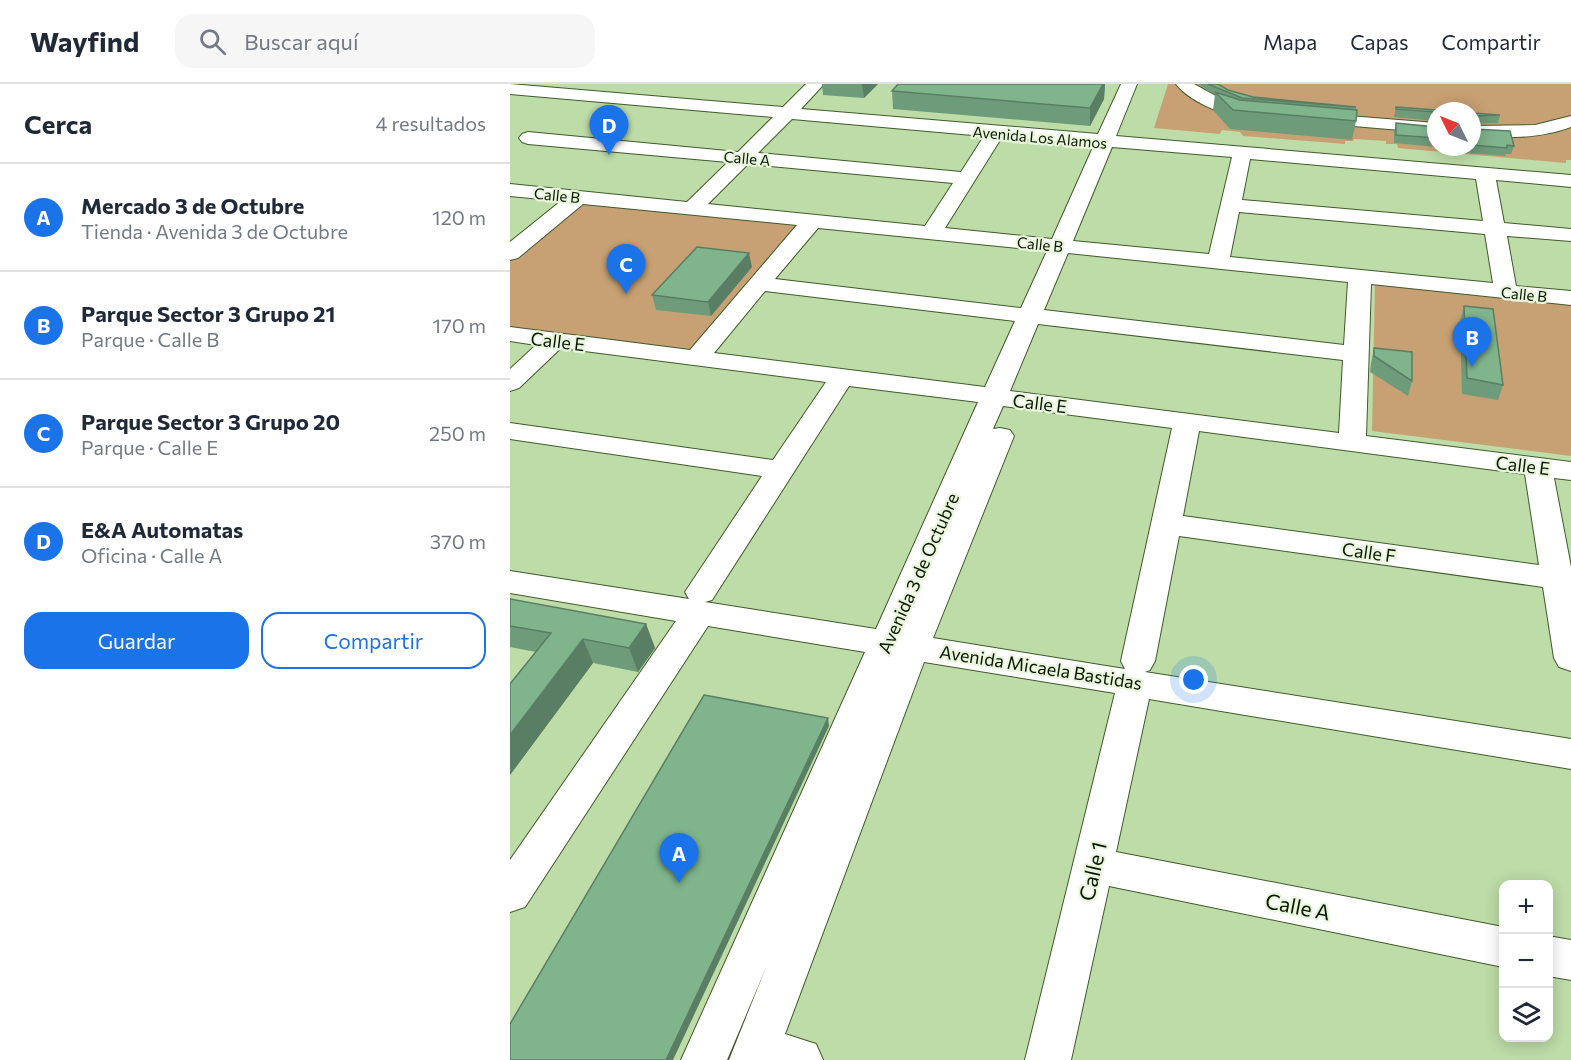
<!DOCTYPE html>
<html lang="es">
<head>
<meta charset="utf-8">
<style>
	:root { --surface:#fff; --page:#f6f6f7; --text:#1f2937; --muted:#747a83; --line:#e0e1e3; --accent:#1a73e8 }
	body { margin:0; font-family:Commissioner,sans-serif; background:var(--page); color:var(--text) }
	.controls { position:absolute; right:18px; bottom:18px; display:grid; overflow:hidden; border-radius:12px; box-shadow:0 3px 15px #0003 }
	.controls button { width:54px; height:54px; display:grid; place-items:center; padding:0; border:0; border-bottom:2px solid var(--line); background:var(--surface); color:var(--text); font:30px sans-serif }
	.compass { position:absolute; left:917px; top:18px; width:54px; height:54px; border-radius:50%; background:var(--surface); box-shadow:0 3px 15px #0003; rotate:313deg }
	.you { position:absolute; left:684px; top:596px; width:21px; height:21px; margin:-15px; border:4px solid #fff; border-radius:50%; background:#1a73e8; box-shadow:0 0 0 9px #1a73e833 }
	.badge { display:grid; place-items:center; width:39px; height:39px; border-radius:50%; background:var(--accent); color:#fff; font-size:20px; font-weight:700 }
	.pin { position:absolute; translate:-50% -50px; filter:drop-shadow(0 2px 3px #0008) }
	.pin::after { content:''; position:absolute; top:32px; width:21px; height:18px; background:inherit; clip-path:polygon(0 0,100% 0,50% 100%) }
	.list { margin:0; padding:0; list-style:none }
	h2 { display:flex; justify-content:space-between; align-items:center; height:78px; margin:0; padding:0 24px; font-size:26px }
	h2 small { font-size:20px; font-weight:400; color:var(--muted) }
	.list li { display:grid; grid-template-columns:39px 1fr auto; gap:18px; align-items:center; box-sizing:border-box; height:108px; padding:0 24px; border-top:2px solid var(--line) }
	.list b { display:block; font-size:22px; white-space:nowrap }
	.list p { margin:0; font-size:20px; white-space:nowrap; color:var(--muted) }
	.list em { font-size:20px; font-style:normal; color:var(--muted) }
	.actions { display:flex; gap:12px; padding:18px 24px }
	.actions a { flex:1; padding:14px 0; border:2px solid var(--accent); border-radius:18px; text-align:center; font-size:21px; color:var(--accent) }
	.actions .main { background:var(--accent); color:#fff }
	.icon { flex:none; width:33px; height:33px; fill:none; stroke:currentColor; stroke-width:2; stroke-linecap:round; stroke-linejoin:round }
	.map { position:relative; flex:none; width:1061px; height:976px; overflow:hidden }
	header { display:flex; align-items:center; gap:36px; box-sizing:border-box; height:84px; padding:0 30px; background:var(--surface); border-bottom:2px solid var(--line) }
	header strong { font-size:28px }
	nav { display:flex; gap:33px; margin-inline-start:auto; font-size:21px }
	.search { width:420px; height:54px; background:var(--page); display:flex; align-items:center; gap:15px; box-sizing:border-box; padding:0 21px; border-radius:18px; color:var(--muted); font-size:22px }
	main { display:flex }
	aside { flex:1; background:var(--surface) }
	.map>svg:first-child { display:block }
	.green { fill:#c7a173; fill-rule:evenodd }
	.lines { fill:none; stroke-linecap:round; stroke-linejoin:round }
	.minor-casing { stroke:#415a2b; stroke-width:2 }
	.minor { fill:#fff; fill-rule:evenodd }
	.wall { fill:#6e9b79 }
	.shaded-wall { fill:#5a7e63 }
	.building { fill:#80b48d; stroke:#5a7e63; stroke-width:1.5 }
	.labels { text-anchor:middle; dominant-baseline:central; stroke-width:4.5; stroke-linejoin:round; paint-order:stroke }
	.far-street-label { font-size:15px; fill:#0a1503; stroke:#e8f7dc }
	.street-label { font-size:18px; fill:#0a1503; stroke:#e8f7dc }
	.near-street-label { font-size:21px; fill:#0a1503; stroke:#e8f7dc }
</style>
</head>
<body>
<header>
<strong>Wayfind</strong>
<div class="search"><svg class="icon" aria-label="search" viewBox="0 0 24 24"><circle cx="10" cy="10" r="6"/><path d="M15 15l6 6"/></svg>Buscar aquí</div>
<nav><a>Mapa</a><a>Capas</a><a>Compartir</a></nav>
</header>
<main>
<aside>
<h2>Cerca<small>4 resultados</small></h2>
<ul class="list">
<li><span class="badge">A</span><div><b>Mercado 3 de Octubre</b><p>Tienda · Avenida 3 de Octubre</p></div><em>120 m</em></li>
<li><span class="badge">B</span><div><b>Parque Sector 3 Grupo 21</b><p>Parque · Calle B</p></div><em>170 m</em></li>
<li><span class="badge">C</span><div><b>Parque Sector 3 Grupo 20</b><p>Parque · Calle E</p></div><em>250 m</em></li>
<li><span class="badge">D</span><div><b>E&amp;A Automatas</b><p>Oficina · Calle A</p></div><em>370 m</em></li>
</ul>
<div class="actions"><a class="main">Guardar</a><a>Compartir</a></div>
</aside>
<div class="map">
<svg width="1061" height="976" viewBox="0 0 1061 976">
	<rect width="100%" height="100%" fill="#bddca7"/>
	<!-- green -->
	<g class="green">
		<path d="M658,0H1061V76H1056V79L888,64L887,60H876V57L844,55L843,57H835V60L733,52L730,48L712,46L710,50L644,44ZM926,27H962V63H926Z"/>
		<polygon points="69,117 289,140 183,268 0,245 0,174"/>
		<polygon points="865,199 1061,219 1061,372 862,347"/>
	</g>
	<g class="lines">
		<defs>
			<g id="minor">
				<path d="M0,0L273,23L296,0H314L291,25L588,50L611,0H627L606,52L1061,91V103L986,96L994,139L1061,145V157L997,152L1006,202L1061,207V221L861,200L856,352L1061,378V396L1044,394L1061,483V587L1049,583L1044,574L1033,503L669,452L645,577L640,586L635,588L1061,655V685L639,615L606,768L993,843V883L599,802L561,976H515L605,609L414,578L275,950L306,960L313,976H219L257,881L217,976H171L355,568L198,542L15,823L0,828V776L166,537L0,509V487L179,515L175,508L252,392L0,355V339L263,376L316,298L51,264L9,304L0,307V285L26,261L0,257V243L180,266L287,141L73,120L8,174L0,176V158L51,117L0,112V100L177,118L218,78L18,60L12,58L9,54L12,50L18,48L228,68L263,33L0,10ZM282,35L474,52L451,88L248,69ZM492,53L584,61L542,155L435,144ZM602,63L722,73L699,170L563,157ZM740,75L966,95L973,137L732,116ZM238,80L443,99L415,142L198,120ZM729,128L975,150L983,199L720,173ZM308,144L537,167L511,224L265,195ZM558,169L838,198L834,261L534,226ZM255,207L505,237L475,303L204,269ZM528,240L833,276L829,349L500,307ZM339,302L468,318L366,545L195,518L202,516ZM493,322L662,344L611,577L615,585L423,554L504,352L500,346L490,344L483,345ZM689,347L1015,390L1029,481L673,432Z"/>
				<path d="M666,0H684L713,16L750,25L753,29L750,33C727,39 680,19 666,0Z"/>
				<polygon points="802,29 926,39 926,49 796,38 793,34 796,30"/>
				<path d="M1061,32V43C1029,55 996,54 962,52V42L1025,41Z"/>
				<polygon points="1038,852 1061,856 1061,896 1038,892"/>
			</g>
		</defs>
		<!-- minor casing -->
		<use href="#minor" class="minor-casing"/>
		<!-- minor -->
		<use href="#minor" class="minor"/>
	</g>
	<!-- wall -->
	<g class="wall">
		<polygon points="312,0 368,0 354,14 313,11"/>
		<polygon points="388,0 595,0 594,15 580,42 383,25 382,7"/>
		<polygon points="689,0 708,0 718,6 743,13 846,23 846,37 842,56 720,45 703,26 705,10 698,7"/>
		<polygon points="886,23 926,27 926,37 884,33"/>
		<polygon points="962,29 990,31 988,39 963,40 963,45 1004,62 1001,70 996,70 995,72 945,68 944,64 927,63 962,63"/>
		<polygon points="886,39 926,43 926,63 884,59 884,48"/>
		<polygon points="242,183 201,232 146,226 142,211"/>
		<polygon points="954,222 993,301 988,316 952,310 950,237"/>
		<polygon points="864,264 902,297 898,312 860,288 861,279"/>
		<polygon points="0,515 136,540 145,564 128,588 83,579 0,691 0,600 26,568 0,563"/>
	</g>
	<!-- shaded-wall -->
	<g class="shaded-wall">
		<polygon points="352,0 368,0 354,14"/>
		<polygon points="593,0 595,0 594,15 580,42 580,24"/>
		<polygon points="239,169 242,183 201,232 198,218"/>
		<polygon points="136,540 145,564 128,588 119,564"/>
		<polygon points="73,555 83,579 0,691 0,651"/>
		<polygon points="318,634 319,642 163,976 156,976"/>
	</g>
	<!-- building -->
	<g class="building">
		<polygon points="388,0 593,0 580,24 382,7"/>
		<polygon points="698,0 708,0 718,6 743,13 846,23 732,14"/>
		<polygon points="705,8 730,16 847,26 846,37 723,26"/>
		<polygon points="886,23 939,27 926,27 926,28 886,25"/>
		<polygon points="962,29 990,31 963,32 963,45 1000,47 1004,62 997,61 997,64 962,61"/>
		<polygon points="886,39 926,43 926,54 886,51"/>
		<polygon points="187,163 239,169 198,218 142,211"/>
		<polygon points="954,222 983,225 993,301 957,294"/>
		<polygon points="864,264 902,268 902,297 864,272"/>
		<polygon points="0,515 136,540 119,564 73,555 0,651 0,600 41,549 0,542"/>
		<polygon points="194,611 318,634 156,976 0,976 0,940"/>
	</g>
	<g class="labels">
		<!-- far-street labels -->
		<g class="far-street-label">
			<text transform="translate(530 53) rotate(5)">Avenida Los Alamos</text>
			<text transform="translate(237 74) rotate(5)">Calle A</text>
			<text transform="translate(47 111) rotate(6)">Calle B</text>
			<text transform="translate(530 160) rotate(6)">Calle B</text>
			<text transform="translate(1014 210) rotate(6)">Calle B</text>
		</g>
		<!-- street labels -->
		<g class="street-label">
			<text transform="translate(48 257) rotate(7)">Calle E</text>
			<text transform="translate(530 319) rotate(7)">Calle E</text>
			<text transform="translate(1013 381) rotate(7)">Calle E</text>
			<text transform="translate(859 468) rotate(8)">Calle F</text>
			<text transform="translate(408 489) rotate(-66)">Avenida 3 de Octubre</text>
			<text transform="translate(531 583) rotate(9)">Avenida Micaela Bastidas</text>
		</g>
		<!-- near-street labels -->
		<g class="near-street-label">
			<text transform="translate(582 787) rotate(-77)">Calle 1</text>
			<text transform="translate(788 822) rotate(11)">Calle A</text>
		</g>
	</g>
</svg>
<div class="controls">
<button>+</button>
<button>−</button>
<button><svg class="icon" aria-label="layers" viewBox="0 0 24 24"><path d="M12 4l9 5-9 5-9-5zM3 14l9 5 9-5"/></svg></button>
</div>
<svg class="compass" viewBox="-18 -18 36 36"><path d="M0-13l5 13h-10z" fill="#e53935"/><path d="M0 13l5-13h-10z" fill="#747a83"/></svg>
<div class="you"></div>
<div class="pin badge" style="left:169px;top:799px">A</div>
<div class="pin badge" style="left:962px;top:283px">B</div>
<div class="pin badge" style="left:116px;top:210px">C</div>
<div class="pin badge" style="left:99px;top:71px">D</div>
</div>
</main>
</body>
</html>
